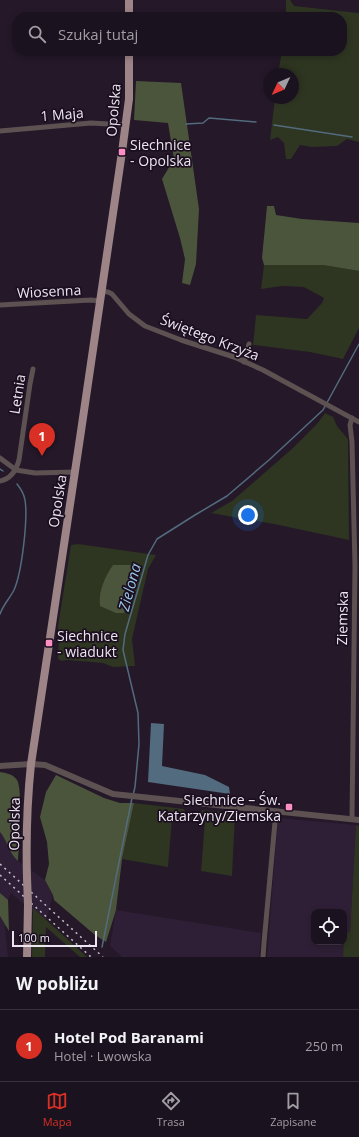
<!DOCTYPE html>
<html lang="pl">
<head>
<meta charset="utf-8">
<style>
	:root { --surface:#1b121f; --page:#241b28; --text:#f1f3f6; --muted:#a09ea4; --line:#39323d; --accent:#d93025 }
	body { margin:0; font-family:"Open Sans",sans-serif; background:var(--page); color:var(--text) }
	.controls { position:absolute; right:12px; bottom:12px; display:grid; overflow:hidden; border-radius:8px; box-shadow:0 2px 6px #0003 }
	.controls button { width:36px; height:36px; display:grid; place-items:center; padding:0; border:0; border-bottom:1px solid var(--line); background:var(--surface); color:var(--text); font:20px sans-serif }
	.compass { position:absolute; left:263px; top:68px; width:36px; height:36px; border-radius:50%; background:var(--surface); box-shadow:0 2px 6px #0003; rotate:226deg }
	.scale { position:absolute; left:12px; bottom:10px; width:85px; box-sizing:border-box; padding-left:4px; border:2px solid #ede5f1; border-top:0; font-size:11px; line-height:14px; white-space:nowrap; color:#ede5f1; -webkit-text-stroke:3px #1b0f1f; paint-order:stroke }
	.you { position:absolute; left:248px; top:515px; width:14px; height:14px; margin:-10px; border:3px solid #fff; border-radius:50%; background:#1a73e8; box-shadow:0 0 0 6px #1a73e833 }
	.badge { display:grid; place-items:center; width:26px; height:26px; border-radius:50%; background:var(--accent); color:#fff; font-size:13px; font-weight:700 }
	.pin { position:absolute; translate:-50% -33px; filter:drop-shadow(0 1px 2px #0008) }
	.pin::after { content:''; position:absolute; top:21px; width:14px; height:12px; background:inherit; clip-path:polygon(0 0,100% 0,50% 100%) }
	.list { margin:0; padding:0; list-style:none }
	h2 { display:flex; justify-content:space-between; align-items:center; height:52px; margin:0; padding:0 16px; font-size:17px }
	h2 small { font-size:13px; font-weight:400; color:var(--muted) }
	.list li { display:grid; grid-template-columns:26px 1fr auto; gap:12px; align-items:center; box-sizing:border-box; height:72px; padding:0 16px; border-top:1px solid var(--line) }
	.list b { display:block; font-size:15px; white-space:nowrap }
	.list p { margin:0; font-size:13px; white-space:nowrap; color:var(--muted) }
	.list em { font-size:13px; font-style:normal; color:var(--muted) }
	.icon { flex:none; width:22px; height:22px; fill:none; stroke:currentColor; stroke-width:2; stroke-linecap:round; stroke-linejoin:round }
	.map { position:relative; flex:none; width:359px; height:957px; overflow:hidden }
	.search { position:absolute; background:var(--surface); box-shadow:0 2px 6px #0003; left:12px; right:12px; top:12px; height:44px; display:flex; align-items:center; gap:10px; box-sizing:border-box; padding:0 14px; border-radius:16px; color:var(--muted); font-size:15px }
	.sheet { height:124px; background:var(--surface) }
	nav { display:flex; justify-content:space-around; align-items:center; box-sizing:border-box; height:56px; border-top:1px solid var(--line); background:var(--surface); font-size:11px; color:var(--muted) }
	nav a { display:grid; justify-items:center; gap:2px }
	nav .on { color:var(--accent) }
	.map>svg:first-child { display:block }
	.built { fill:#2f1f36 }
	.green { fill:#2e3521 }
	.forest { fill:#4b553b }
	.water { fill:#536b7e }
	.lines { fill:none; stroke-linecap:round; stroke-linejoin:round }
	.stream { stroke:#536b7e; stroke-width:1.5 }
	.minor { stroke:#5d5152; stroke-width:5 }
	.tertiary { stroke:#5d5152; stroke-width:6 }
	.primary { stroke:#9d8487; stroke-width:8 }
	.rail { stroke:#c6becb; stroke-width:1.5; stroke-dasharray:2 4; stroke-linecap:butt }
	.primary-bridge { stroke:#9d8487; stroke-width:8 }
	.poi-dot { fill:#fb8fc4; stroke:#1b0f1f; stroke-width:1.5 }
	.labels { text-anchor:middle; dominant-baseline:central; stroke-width:3.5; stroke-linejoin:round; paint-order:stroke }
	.street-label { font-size:14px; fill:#ede5f1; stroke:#1b0f1f }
	.poi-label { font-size:14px; fill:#ede5f1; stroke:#1b0f1f; text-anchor:start }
	.water-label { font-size:15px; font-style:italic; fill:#96c4e9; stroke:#1b0f1f }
</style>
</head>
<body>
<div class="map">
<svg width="359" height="957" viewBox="0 0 359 957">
	<rect width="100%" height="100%" fill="#241829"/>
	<!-- built -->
	<g class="built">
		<polygon points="278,818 356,825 350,932 344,933 344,912 314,912 314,942 344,942 343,957 267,957"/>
		<polygon points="0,832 5,837 15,859 45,880 53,895 45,923 11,893 8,900 5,928 8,957 0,957"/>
		<polygon points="116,910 261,933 259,957 122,957 110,946"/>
	</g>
	<!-- green -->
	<g class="green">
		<polygon points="286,0 290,0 294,6 359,13 359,142 347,139 337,146 312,147 300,145 291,159 286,159 284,143 278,137 270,140 275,98 293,98 293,74 278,74 282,51 342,51 342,17 286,17"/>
		<polygon points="264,265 323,265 359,271 359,328 343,359 310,352 253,345 256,315 307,319 322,303 324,298 304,287 282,286 261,289"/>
		<polygon points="325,413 333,417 337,426 348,439 349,540 279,525 211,513 232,501 293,448 317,424"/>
		<polygon points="78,544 156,555 148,569 132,639 135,666 113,667 103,663 67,660 62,661 58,659 59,637 58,626 71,545"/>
		<polygon points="134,803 184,809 186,814 190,818 198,816 202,810 235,813 232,876 201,871 205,820 172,818 168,867 122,859"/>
		<polygon points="356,825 359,826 359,957 343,957 344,933 350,932"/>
		<polygon points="33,908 87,957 80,957 46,927 45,957 32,957"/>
	</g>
	<!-- forest -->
	<g class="forest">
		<polygon points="136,81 181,83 199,209 196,264 190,285 182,283 185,259 180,238 162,179 174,159 168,123 134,120"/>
		<polygon points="267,206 274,206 276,215 302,219 359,223 359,271 323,265 264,265 262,258"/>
		<path d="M113,565H133L124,613H116L100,606C98,591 105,577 113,565Z"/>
		<path d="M0,772C6,773 13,774 17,780C23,789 19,847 18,861C10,855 7,840 0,832Z"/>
		<polygon points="56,775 104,798 120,803 134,803 122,859 116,910 106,942 95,935 54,900 53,895 45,880 49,864 47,842 40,817 46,792"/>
		<polygon points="0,893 8,900 9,931 0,916"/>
	</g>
	<!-- water -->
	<polygon class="water" points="151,723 164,724 162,766 205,775 229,787 230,794 148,782"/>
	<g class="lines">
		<!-- stream -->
		<g class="stream">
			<polyline points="186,124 203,123 209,118 256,122"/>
			<polyline points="274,125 352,137"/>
			<polyline points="0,469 3,471"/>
			<path d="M0,614C3,605 10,598 14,590C22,572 28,519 25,500C24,494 21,489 17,484"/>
			<polyline points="133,795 135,787 139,744 138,713 123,650 125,634 148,555 157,539 195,515 227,496 269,460 323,410 359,344"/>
			<polyline points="102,947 132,798"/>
		</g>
		<!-- minor -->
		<g class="minor">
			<polyline points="0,131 91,123 126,125"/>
			<polyline points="101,291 108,292 112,294 129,314 145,326 181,340 234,357 263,370 359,422"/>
			<polyline points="0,305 91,300 100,301"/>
			<polyline points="244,362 249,344"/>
			<polyline points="352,418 350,425 352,442 355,566 352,819"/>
			<polyline points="0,458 16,470 35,473 75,472"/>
			<path d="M0,481C11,479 16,471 19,460L30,384L33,369"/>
			<polyline points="263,957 264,943 276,811"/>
		</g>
		<!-- tertiary -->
		<polyline class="tertiary" points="0,766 31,764 45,765 113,794 359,820"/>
		<!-- primary -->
		<g class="primary">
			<polyline points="129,17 129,0"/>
			<path d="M27,878C26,840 27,802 31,764L80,438L122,152L129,99V51"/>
			<polyline points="27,957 28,904"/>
		</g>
		<!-- rail -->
		<g class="rail">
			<polyline points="0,864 103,957"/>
			<polyline points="0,875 91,957"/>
		</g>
		<!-- primary-bridge -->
		<polyline class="primary-bridge" points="27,878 28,904"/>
	</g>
	<!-- markers -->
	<g class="poi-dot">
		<rect x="118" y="148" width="8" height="8" rx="2"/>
		<rect x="45" y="639" width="8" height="8" rx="2"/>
		<rect x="285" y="803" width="8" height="8" rx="2"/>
	</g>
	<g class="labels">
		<!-- street labels -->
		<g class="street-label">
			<text transform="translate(113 110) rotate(-85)">Opolska</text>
			<text transform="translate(62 114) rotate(-5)">1 Maja</text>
			<text transform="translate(49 291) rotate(-3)">Wiosenna</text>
			<text transform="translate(210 337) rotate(21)">Świętego Krzyża</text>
			<text transform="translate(17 394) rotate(-81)">Letnia</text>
			<text transform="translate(57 501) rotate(-81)">Opolska</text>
			<text transform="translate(342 618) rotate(-89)">Ziemska</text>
			<text transform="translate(14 824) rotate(-89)">Opolska</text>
		</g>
		<!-- poi labels -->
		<g class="poi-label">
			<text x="130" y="144">Siechnice<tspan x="130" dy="16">- Opolska</tspan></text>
			<text x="57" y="635">Siechnice<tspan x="57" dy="16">- wiadukt</tspan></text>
			<text x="281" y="799" text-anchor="end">Siechnice – Św.<tspan x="281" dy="16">Katarzyny/Ziemska</tspan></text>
		</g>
		<!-- water labels -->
		<g class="water-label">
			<text transform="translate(129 587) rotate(-75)">Zielona</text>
		</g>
	</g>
</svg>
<div class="controls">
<button><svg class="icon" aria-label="locate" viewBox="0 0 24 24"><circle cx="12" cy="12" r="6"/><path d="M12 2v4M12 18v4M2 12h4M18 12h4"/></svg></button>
</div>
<svg class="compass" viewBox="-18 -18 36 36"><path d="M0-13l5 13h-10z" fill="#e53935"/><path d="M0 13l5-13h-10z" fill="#a09ea4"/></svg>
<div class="scale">100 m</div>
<div class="you"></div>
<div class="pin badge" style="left:42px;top:456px">1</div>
<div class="search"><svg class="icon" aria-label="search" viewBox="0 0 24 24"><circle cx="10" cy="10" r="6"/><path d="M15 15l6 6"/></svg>Szukaj tutaj</div>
</div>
<section class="sheet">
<h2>W pobliżu<small></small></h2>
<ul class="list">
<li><span class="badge">1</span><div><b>Hotel Pod Baranami</b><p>Hotel · Lwowska</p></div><em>250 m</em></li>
</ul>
</section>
<nav>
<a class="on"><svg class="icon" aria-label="map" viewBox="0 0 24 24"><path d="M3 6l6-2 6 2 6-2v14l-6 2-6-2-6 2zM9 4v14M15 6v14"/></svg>Mapa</a>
<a><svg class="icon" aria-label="directions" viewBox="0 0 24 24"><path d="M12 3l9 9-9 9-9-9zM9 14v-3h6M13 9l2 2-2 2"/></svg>Trasa</a>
<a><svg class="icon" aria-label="saved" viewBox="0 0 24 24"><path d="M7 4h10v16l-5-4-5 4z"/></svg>Zapisane</a>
</nav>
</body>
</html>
